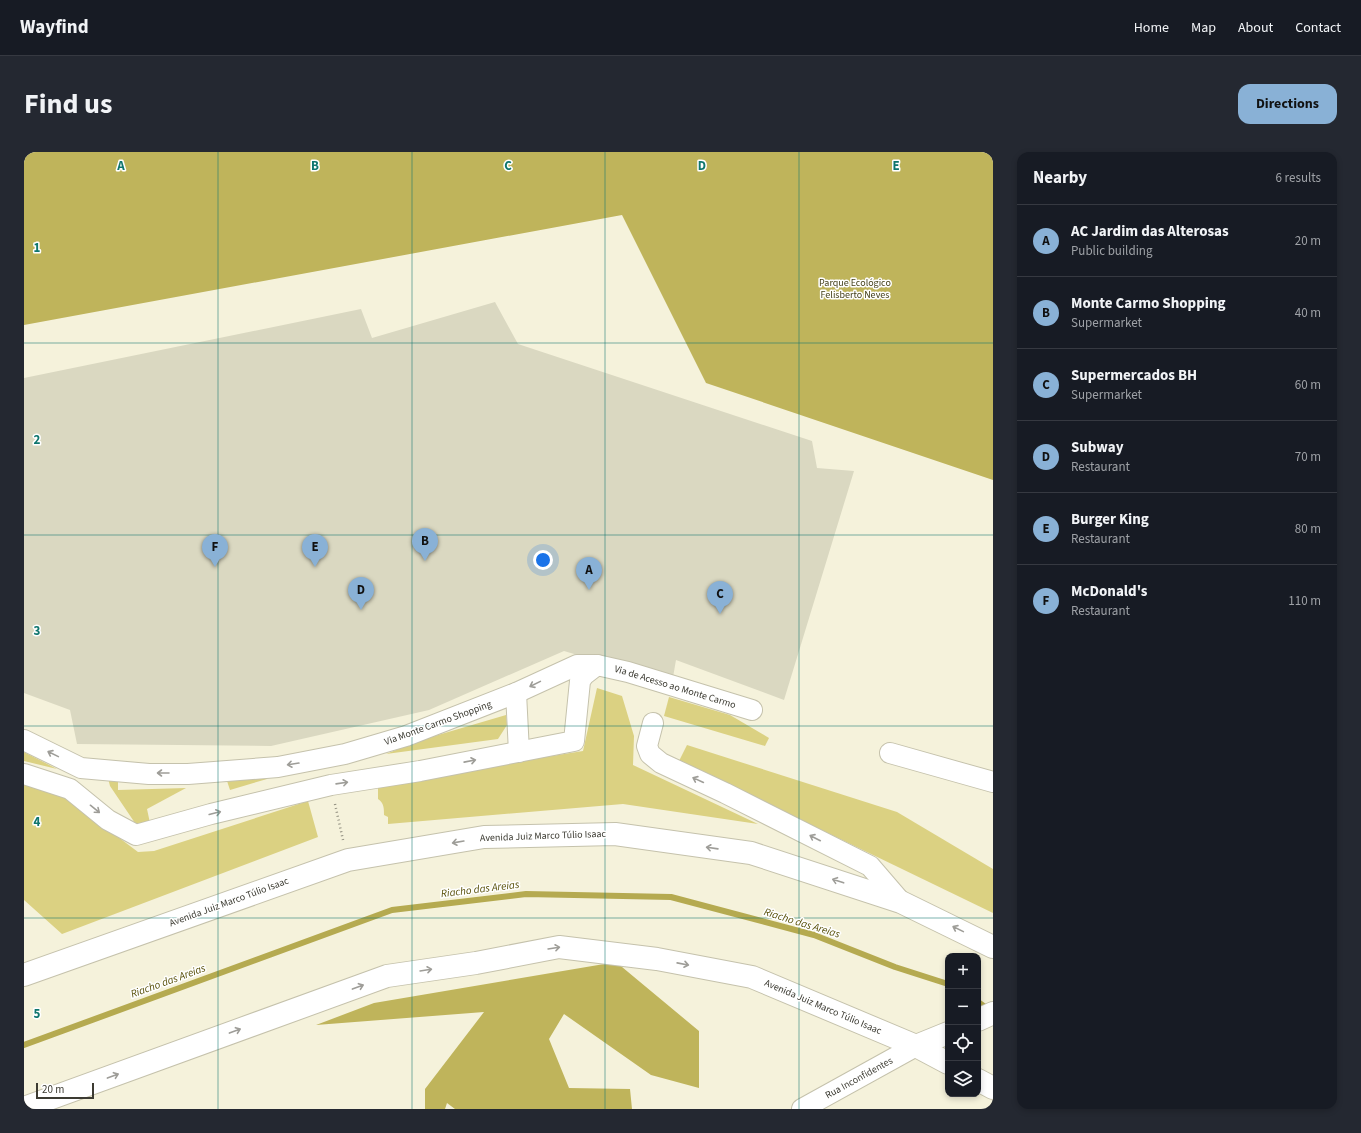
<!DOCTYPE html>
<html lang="en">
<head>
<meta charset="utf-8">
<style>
	:root { --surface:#171b24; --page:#242831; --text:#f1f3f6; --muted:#9ea1a6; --line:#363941; --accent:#89b1d6 }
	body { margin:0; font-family:"Source Sans 3",sans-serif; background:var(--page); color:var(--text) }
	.controls { position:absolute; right:12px; bottom:12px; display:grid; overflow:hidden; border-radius:8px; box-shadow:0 2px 6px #0003 }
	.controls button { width:36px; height:36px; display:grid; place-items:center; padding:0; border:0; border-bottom:1px solid var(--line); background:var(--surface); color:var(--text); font:20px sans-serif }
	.scale { position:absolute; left:12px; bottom:10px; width:58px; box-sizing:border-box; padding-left:4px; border:2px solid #3c3b32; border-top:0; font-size:11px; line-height:14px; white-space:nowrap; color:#3c3b32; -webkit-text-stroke:3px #fff; paint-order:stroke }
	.you { position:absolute; left:519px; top:408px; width:14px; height:14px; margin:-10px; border:3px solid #fff; border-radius:50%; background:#1a73e8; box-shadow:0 0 0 6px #1a73e833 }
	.badge { display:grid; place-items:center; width:26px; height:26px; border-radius:50%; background:var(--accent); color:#111; font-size:13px; font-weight:700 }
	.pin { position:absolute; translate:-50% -33px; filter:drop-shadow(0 1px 2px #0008) }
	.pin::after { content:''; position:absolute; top:21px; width:14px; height:12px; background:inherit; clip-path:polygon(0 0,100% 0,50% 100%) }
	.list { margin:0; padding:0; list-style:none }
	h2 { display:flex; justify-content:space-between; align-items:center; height:52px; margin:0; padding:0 16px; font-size:17px }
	h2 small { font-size:13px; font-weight:400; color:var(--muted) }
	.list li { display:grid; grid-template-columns:26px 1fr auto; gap:12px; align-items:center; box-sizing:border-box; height:72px; padding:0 16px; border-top:1px solid var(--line) }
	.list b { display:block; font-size:15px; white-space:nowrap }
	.list p { margin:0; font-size:13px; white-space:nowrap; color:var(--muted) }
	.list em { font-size:13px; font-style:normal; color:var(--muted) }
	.icon { flex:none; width:22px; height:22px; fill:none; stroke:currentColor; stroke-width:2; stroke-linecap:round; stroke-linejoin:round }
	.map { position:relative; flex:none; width:969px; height:957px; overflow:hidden; border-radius:12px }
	header { display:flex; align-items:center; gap:24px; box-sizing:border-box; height:56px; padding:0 20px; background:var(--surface); border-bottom:1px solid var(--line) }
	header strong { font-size:19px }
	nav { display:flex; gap:22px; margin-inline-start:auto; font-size:14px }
	.intro { display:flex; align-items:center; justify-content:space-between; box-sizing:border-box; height:96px; padding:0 24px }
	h1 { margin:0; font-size:28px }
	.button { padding:10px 18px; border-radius:12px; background:var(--accent); color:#111; font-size:14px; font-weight:700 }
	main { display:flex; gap:24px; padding:0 24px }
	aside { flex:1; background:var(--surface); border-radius:12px; box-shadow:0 2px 6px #0003 }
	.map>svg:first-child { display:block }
	.green { fill:#dbd182 }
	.forest { fill:#bfb45b }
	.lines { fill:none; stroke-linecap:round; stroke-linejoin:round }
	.stream { stroke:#b5aa50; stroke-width:6 }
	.building { fill:#dad8c1 }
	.minor-casing { stroke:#c5c2ac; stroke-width:22 }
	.major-casing { stroke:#c5c2ac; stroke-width:24 }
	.path { stroke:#929081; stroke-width:2.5; stroke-dasharray:1 3; stroke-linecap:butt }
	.minor { stroke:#fff; stroke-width:20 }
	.major { stroke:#fff; stroke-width:22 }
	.oneway { stroke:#9e9d98 }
	.grid { fill:none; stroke:#0f766e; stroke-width:1; stroke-opacity:0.55 }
	.labels { text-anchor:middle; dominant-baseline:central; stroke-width:3; stroke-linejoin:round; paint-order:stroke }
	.park-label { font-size:10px; fill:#423e17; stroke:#fff }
	.street-label { font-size:10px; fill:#3c3b32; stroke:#fff }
	.water-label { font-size:11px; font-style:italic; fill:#59510a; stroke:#fff }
	.grid-label { font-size:13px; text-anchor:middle; font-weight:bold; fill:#0f766e; stroke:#fff; stroke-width:3; stroke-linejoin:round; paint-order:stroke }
</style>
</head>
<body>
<header>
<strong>Wayfind</strong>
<nav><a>Home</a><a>Map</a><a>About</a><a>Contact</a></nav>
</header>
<div class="intro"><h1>Find us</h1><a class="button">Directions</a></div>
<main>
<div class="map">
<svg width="969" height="957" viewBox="0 0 969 957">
	<rect width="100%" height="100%" fill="#f5f2db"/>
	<!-- green -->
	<g class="green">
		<path d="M573,536L598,544L610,584L609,613L734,672L599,652L364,672V665L360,663C360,656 360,651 354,647V632L559,599Z"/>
		<polygon points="645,545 706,563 745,586 741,594 640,564"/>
		<polygon points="482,563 483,573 474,587 362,602 397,588"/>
		<polygon points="663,593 873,660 969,717 969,761 655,609"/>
		<polygon points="0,600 33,617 0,609"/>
		<polygon points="94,621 94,638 162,636 123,657 126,671 111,671 86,634 83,622"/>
		<polygon points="248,621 243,627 206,638 202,626"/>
		<polygon points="0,631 41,645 114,700 130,699 284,649 294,685 38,782 0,748"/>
	</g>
	<!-- forest -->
	<g class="forest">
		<polygon points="0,0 969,0 969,328 682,231 598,63 0,173"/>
		<polygon points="592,810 675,879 675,936 627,923 540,862 525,887 545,936 606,937 608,957 431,957 423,951 421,957 401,957 401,937 460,860 292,873 350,851"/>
	</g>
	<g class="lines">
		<!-- stream -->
		<g class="stream">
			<polyline points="954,850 965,858"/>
			<polyline points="0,893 368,758 502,742 647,745 790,783 871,815 924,832"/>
		</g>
	</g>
	<!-- building -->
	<polygon class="building" points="471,150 494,192 788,289 793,316 830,319 760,548 652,508 648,531 540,499 405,558 247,594 53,592 46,558 0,541 0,226 337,157 348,186"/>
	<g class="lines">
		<defs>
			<g id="minor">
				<polyline points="492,541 495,600"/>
				<polyline points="629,571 623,594 626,602 637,611 701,641 846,714 877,750"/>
				<polyline points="0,588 57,616 125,622 164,622 254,615 321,602 382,584 492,541 553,513 573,513 604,520 728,558"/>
				<polyline points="866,601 969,630"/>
				<polyline points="0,622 46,637 84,668 112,683 187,662 307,633 396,619 550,589 556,529 560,523 573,513"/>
				<polyline points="778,957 892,894"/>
			</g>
			<g id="major">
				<polyline points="0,823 324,708 460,685 591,682 727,701 877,750 969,795"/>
				<polyline points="954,868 969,861"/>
				<polyline points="892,894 924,881"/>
				<polyline points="954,928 969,936"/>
				<polyline points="0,956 363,824 452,811 535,795 633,807 728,825 892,894 924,911"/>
			</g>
		</defs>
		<!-- minor casing -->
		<use href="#minor" class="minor-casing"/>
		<!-- major casing -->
		<use href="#major" class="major-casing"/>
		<!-- path -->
		<polyline class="path" points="311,652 319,688"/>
		<!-- minor -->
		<use href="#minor" class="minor"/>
		<!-- major -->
		<use href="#major" class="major"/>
	</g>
	<!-- one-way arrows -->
	<defs><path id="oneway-shaft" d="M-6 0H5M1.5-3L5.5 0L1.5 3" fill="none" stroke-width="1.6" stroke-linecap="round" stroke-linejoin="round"/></defs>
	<g class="oneway">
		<use href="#oneway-shaft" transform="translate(511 532) rotate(154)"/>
		<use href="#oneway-shaft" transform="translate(29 602) rotate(-154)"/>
		<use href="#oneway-shaft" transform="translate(446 609) rotate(-11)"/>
		<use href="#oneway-shaft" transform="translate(269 612) rotate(171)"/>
		<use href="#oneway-shaft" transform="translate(139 621) rotate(-180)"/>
		<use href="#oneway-shaft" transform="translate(674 628) rotate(-155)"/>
		<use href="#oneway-shaft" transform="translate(318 631) rotate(-8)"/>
		<use href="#oneway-shaft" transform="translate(71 657) rotate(39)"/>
		<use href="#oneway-shaft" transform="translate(191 661) rotate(-14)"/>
		<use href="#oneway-shaft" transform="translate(791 686) rotate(-153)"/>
		<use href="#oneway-shaft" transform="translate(434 690) rotate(170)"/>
		<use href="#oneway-shaft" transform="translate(688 696) rotate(-172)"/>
		<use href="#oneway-shaft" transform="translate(814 729) rotate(-162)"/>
		<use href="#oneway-shaft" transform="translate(934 777) rotate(-154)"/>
		<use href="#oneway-shaft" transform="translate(530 796) rotate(-9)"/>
		<use href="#oneway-shaft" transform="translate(659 812) rotate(11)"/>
		<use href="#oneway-shaft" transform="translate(402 818) rotate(-9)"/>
		<use href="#oneway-shaft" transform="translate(334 835) rotate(-20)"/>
		<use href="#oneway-shaft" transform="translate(211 879) rotate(-20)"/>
		<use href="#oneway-shaft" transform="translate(89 924) rotate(-20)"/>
	</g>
	<!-- grid -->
	<path class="grid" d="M194,0V957M388,0V957M581,0V957M775,0V957M0,191H969M0,383H969M0,574H969M0,766H969"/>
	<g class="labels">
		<!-- park labels -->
		<g class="park-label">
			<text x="831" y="131">Parque Ecológico<tspan x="831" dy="12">Felisberto Neves</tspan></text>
		</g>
		<!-- street labels -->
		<g class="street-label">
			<text transform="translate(651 535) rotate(17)">Via de Acesso ao Monte Carmo</text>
			<text transform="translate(414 571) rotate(-20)">Via Monte Carmo Shopping</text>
			<text transform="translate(519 684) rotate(-2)">Avenida Juiz Marco Túlio Isaac</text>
			<text transform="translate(205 750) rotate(-20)">Avenida Juiz Marco Túlio Isaac</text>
			<text transform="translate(799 855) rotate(23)">Avenida Juiz Marco Túlio Isaac</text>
			<text transform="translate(835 926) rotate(-29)">Rua Inconfidentes</text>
		</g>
		<!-- water labels -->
		<g class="water-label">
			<text transform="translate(456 737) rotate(-7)">Riacho das Areias</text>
			<text transform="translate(778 771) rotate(17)">Riacho das Areias</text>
			<text transform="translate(144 829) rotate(-20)">Riacho das Areias</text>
		</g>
	</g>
	<g class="grid-label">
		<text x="97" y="18">A</text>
		<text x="291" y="18">B</text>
		<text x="484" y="18">C</text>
		<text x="678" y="18">D</text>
		<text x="872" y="18">E</text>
		<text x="13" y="100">1</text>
		<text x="13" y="292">2</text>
		<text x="13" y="483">3</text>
		<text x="13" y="674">4</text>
		<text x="13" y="866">5</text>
	</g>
</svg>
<div class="controls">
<button>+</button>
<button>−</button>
<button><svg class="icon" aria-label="locate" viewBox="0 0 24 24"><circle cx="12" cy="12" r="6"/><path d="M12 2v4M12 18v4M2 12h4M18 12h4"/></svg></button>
<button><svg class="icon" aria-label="layers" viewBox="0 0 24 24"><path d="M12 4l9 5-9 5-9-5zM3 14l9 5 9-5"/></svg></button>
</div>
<div class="scale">20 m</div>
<div class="you"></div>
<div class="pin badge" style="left:565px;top:438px">A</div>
<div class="pin badge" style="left:401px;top:409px">B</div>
<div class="pin badge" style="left:696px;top:462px">C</div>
<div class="pin badge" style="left:337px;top:458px">D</div>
<div class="pin badge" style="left:291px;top:415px">E</div>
<div class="pin badge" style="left:191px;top:415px">F</div>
</div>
<aside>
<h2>Nearby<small>6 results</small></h2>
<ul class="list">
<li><span class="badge">A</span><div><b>AC Jardim das Alterosas</b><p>Public building</p></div><em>20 m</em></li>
<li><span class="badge">B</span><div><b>Monte Carmo Shopping</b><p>Supermarket</p></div><em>40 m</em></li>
<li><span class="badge">C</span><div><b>Supermercados BH</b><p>Supermarket</p></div><em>60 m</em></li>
<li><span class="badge">D</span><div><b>Subway</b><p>Restaurant</p></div><em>70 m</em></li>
<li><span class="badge">E</span><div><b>Burger King</b><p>Restaurant</p></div><em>80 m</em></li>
<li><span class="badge">F</span><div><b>McDonald's</b><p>Restaurant</p></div><em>110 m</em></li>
</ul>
</aside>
</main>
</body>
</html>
